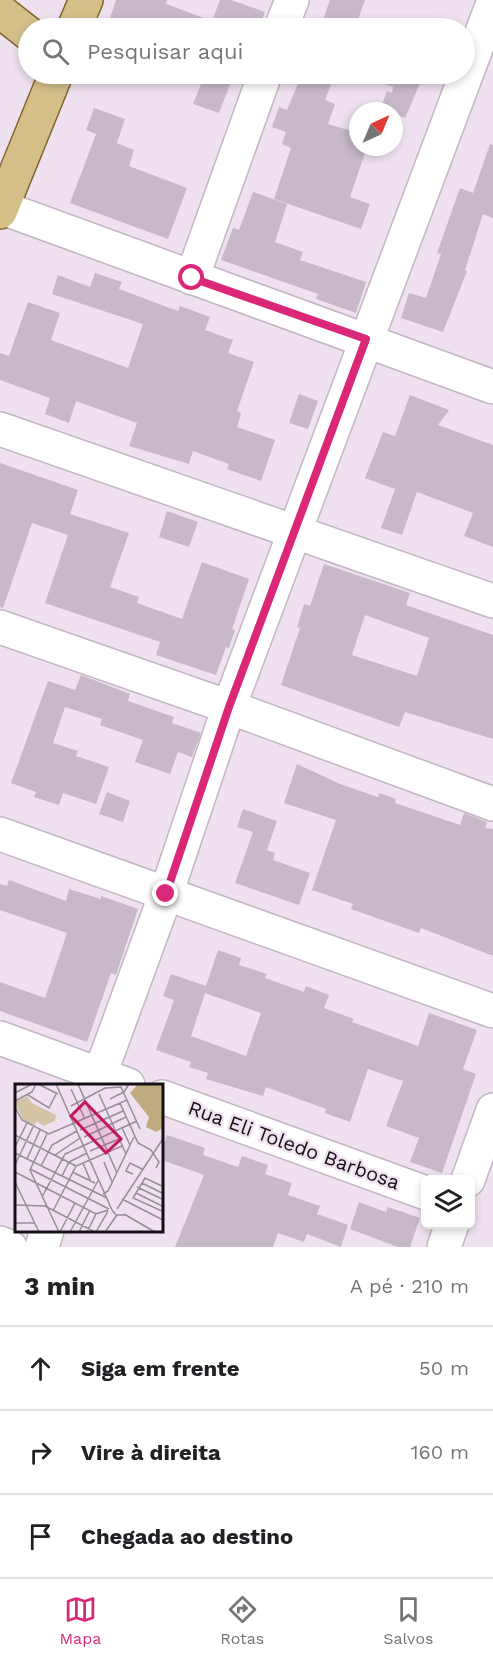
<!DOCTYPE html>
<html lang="pt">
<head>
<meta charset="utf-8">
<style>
	:root { --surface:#fff; --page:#f6f6f6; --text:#202124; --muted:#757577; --line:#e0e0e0; --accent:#db2777 }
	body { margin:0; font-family:"Work Sans",sans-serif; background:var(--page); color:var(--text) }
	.controls { position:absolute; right:18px; bottom:18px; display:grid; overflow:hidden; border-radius:9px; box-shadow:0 3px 9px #0003 }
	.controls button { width:54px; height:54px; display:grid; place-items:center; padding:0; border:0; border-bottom:2px solid var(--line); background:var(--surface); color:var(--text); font:30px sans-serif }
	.compass { position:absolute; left:349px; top:102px; width:54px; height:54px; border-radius:50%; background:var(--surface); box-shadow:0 3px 9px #0003; rotate:44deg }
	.stop { position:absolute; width:18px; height:18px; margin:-14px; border:4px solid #db2777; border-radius:50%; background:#fff }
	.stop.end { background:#db2777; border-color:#fff; box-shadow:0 2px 6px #0008 }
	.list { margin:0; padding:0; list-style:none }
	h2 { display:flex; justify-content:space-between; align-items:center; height:78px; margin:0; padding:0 24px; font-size:26px }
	h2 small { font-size:20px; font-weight:400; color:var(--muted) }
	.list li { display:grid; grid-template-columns:39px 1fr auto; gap:18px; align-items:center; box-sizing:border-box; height:84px; padding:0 24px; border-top:2px solid var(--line) }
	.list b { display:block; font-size:22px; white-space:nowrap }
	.list em { font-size:20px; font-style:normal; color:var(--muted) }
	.icon { flex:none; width:33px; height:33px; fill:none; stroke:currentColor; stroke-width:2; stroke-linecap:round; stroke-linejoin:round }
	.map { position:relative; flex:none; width:493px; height:1247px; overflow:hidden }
	.search { position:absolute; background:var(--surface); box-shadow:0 3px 9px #0003; left:18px; right:18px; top:18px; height:66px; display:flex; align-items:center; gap:15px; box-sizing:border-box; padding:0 21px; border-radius:33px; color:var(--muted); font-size:22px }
	.sheet { height:330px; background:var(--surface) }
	nav { display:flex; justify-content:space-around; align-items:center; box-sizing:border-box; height:84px; border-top:2px solid var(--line); background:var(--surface); font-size:16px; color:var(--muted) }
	nav a { display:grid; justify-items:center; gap:3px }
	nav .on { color:var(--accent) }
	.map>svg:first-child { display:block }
	.building { fill:#c7b9c7; fill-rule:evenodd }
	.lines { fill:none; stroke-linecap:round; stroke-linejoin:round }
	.minor-casing { stroke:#c3b5c3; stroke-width:36 }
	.major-casing { stroke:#7e662d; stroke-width:36 }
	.minor { stroke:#fff; stroke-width:33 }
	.major { stroke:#d4bf89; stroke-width:33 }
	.route { stroke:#db2777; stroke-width:8 }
	.labels { text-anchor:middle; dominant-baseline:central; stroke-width:5; stroke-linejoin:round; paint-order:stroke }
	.street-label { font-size:20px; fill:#151015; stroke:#efe1ef }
	.inset-road { fill:none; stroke:#988d98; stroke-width:1.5 }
	.view { fill:#c2185b; fill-opacity:0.15; stroke:#c2185b; stroke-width:3 }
	.inset-edge { fill:none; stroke:#151015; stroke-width:3 }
</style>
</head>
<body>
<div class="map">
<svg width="493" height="1247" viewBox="0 0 493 1247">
	<rect width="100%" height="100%" fill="#efe1ef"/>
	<!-- building -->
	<g class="building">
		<polygon points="116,0 167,0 166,4 212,21 220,0 231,0 265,12 259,28 141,28 110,18"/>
		<polygon points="330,0 365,0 355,28 320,28"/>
		<polygon points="205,74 234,74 219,113 193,104"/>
		<polygon points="302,74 335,74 325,100 335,104 328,124 358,133 358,147 367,147 350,197 370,204 361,229 274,199 291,148 282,144 286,132 272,127 279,107 287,110"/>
		<polygon points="364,74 424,74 405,118 394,114 394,111 380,110 387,91 392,93 393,87 364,77"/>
		<polygon points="94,108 125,119 117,143 134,150 129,166 187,188 168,239 70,203 96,134 86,130"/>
		<polygon points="490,144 493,145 493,218 483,214 465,270 467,271 443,332 401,318 409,293 426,298 441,254 437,253 460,188 473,193"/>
		<polygon points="253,192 287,204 275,242 303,252 300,260 366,282 356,313 316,299 318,294 221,260 233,228 239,230"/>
		<polygon points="95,273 122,282 119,289 178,311 180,306 210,317 205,330 233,340 228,353 254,362 237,411 241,413 237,427 275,440 261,481 227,469 229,464 193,451 189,464 129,446 137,423 76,401 69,423 45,414 50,398 0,380 0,353 9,356 28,302 60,313 51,340 128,368 143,324 52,294 58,275 90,287"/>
		<polygon points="299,394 318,401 308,429 289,423"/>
		<polygon points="410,395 449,410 438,425 493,445 493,547 464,536 473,513 417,492 402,535 381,528 395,489 365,478 383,432 395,436"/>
		<polygon points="0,463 78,490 70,514 129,533 110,587 139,597 137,603 182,619 202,562 249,579 232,629 235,630 229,648 226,647 216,675 156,655 160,642 45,603 68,535 32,523 3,608 0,607"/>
		<polygon points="167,511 198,522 189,547 159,537"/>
		<path d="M324,564L410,593L406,605L493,635V739L405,712L399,727L281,685L300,628L297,627L304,604L310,606ZM365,615L429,638L417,676L352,655Z"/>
		<polygon points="81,675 130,694 128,701 174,717 172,723 201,733 192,757 178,752 170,774 135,762 143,740 100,725 102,719 65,707 53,743 78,751 76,756 109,767 96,804 63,793 59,805 34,797 36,792 11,783 48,681 75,690"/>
		<polygon points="297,764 340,784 378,797 379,793 396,799 395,803 460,825 464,813 487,822 485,828 493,829 493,956 421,928 419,933 351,909 353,904 312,890 336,820 284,803"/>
		<polygon points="107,792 130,801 123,822 99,814"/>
		<polygon points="243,809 277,821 267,850 275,853 273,860 310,873 299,905 235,883 253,832 237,827"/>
		<polygon points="9,880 66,901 69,889 101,899 101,896 138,909 116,975 111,973 87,1042 0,1011 0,982 45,998 67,933 0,910 0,884 7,886"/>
		<path d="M218,950L241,958L239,965L267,974L265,978L304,992L306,986L329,995L324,1008L354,1019L352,1022L418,1046L429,1013L477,1030L463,1069L476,1074L442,1173L410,1162L419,1138L386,1126L403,1081L368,1069L350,1122L325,1113L326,1109L266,1087L263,1096L206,1079L208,1073L189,1067L191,1062L156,1050L174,1000L163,996L171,974L206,986ZM205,993L261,1013L246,1056L191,1036Z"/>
		<polygon points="167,1135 205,1148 203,1155 238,1167 242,1156 268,1165 265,1174 292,1183 288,1195 320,1206 317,1214 348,1225 341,1247 307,1234 304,1242 278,1233 273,1247 175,1247 204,1175 162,1160 162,1141 165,1142"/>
		<polygon points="359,1202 386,1212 388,1207 420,1218 410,1247 398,1247 350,1229"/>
	</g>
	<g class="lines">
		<defs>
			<g id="minor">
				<polyline points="281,28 292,0"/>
				<polyline points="0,207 493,387"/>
				<polyline points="192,278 265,74"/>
				<polyline points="0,429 493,601"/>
				<polyline points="0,627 229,707 493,804"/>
				<polyline points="0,834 493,1011"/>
				<polyline points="0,1038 128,1085"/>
				<polyline points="96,1085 166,894 229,707 493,3"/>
				<polyline points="162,1097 426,1193"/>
				<polyline points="468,1180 493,1110"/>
				<polyline points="0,1243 10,1247"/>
				<polyline points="42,1247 47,1230"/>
				<polyline points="444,1247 452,1224"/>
			</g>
			<g id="major">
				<polyline points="0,11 28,33"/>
				<polyline points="74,28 86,0"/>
				<polyline points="0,212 56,74"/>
			</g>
		</defs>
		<!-- minor casing -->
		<use href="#minor" class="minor-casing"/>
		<!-- major casing -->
		<use href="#major" class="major-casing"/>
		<!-- minor -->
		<use href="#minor" class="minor"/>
		<!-- major -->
		<use href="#major" class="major"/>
	</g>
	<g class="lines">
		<!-- route -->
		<polyline class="route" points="166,894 229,707 366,339 192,278"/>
	</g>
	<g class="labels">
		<!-- street labels -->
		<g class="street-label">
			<text transform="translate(294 1145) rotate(20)">Rua Eli Toledo Barbosa</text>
		</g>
	</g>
	<!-- overview -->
	<g transform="translate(15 1084)">
		<rect width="148" height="148" fill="#efe1ef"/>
		<path d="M12,12L17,19L41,31L40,37L28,42L21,37L20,42L8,36L0,18Z" fill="#d2c4a4"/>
		<path d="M123,0H148V44L141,48L131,43L134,33L115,9Z" fill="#bfab7f"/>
		<path class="inset-road" d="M23,0L43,10M41,0L97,126L101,131H111M63,0L102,89M56,5L70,35M0,9L17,0M84,10L111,70M13,11L34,24L41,10M95,15L109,8L114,0M0,17L17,8L21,0M105,19L123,59L136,66L144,78L141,84M56,22L90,4L106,3L125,45M0,23L7,36L34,50L112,16M107,44L115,61M65,46L108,27M32,50L15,86L44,148M0,51L61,82M69,53L111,33M0,63L12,39M75,67L104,55M0,69L92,114M40,71L65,54M12,75L25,46M89,78L97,98M68,79L76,98M0,81L18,43M26,82L37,61L62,47M15,85L94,125M0,88L81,130L93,126M57,88L80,99M118,90L111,87L115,79L127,85M47,92L54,78L72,69M0,98L24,148M127,99L149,110M122,103L149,116M149,103L130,94L118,114L149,128M121,109L149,123M88,110L93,107L119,53M27,113L50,70L122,37M107,115L148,136V148M0,121L30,122L80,148M102,125L149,53M38,127L61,82L107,62M109,130L140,148M0,139H20M45,148L60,119M55,148L84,95M64,148L75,126M72,148L81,130M81,148L93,127M90,148L102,131"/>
		<path class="view" d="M70,18L106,55L91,69L56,32Z"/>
		<rect width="148" height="148" class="inset-edge"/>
	</g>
</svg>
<div class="controls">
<button><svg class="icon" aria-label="layers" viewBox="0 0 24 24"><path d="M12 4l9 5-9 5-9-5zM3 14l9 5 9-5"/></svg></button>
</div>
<svg class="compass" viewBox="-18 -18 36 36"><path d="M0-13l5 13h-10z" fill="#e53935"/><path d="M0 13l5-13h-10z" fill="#757577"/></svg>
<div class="stop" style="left:192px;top:278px"></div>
<div class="stop end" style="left:166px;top:894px"></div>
<div class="search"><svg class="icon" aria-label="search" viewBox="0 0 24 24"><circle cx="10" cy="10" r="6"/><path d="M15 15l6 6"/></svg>Pesquisar aqui</div>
</div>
<section class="sheet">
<h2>3 min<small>A pé · 210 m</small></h2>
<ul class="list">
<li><svg class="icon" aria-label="ahead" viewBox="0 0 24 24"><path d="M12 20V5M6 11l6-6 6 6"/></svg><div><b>Siga em frente</b></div><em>50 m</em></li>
<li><svg class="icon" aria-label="right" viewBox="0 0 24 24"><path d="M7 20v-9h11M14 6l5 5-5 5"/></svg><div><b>Vire à direita</b></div><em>160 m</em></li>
<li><svg class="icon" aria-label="arrive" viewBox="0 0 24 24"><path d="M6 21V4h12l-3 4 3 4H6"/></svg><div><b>Chegada ao destino</b></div></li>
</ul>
</section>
<nav>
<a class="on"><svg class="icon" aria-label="map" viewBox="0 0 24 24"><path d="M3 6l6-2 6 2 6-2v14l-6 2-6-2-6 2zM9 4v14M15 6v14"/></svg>Mapa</a>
<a><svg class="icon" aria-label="directions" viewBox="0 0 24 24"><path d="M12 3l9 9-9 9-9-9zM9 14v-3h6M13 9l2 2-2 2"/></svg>Rotas</a>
<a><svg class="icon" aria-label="saved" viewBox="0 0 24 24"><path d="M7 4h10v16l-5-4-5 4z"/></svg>Salvos</a>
</nav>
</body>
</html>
